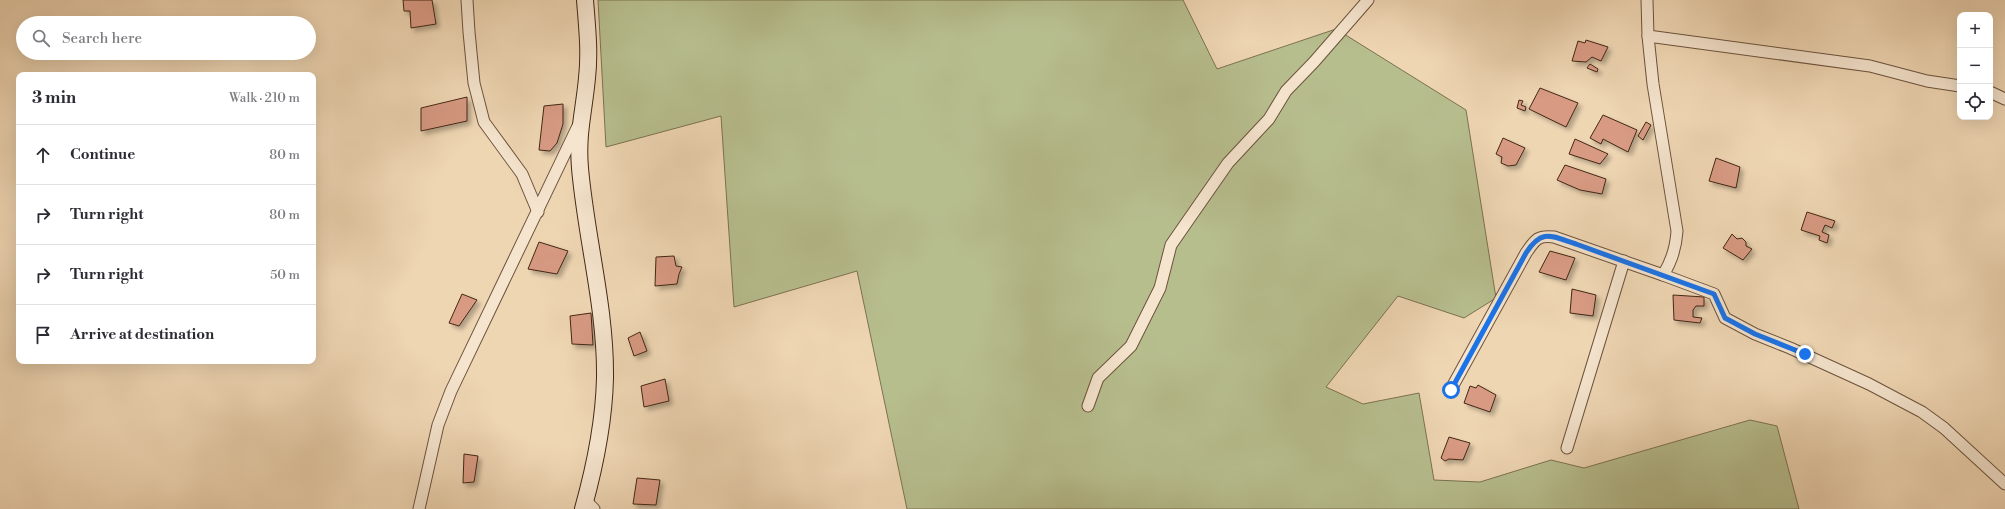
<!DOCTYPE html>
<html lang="en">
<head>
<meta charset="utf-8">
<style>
	:root { --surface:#fff; --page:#f2f2f3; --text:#2b2b33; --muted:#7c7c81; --line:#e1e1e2 }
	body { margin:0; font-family:"Libre Bodoni",serif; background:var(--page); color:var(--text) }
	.controls { position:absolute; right:12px; top:12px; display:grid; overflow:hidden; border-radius:8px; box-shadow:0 4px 16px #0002 }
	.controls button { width:36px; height:36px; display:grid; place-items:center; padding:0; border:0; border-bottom:1px solid var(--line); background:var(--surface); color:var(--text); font:20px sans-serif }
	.stop { position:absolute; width:12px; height:12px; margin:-9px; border:3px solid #1a73e8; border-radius:50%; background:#fff }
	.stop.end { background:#1a73e8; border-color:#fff; box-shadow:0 1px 4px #0008 }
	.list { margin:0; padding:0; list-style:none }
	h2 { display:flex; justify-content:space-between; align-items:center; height:52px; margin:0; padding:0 16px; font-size:17px }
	h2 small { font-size:13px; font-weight:400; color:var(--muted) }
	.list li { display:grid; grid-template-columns:26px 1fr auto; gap:12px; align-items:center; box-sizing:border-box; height:60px; padding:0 16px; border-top:1px solid var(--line) }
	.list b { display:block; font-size:15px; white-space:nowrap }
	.list em { font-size:13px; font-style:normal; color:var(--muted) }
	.icon { flex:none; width:22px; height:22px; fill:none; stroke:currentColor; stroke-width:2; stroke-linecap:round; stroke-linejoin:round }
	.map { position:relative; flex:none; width:2005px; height:509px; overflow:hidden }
	.search { position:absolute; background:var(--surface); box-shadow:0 4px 16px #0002; left:16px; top:16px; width:300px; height:44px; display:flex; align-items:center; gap:10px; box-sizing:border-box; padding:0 14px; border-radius:22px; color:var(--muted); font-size:15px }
	.panel { position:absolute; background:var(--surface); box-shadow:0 4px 16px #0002; left:16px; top:72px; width:300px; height:292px; border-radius:8px }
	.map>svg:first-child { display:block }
	.green { fill:#b7be8e; stroke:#7c7251 }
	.building { fill:#d89a83; stroke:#422714; filter:url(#shadow) }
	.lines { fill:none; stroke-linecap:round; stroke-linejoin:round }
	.street-casing { stroke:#6d533c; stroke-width:13 }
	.secondary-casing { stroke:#422714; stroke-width:18 }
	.street { stroke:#f5e4ce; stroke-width:11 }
	.secondary { stroke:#f5e4ce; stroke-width:16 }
	.route { stroke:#1a73e8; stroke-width:5 }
</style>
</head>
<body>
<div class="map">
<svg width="2005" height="509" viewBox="0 0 2005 509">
	<defs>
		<filter id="shadow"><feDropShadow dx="3.5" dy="3.5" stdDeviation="2" flood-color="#0004"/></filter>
	</defs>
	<rect width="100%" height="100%" fill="#efd6b3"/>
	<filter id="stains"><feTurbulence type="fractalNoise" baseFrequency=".005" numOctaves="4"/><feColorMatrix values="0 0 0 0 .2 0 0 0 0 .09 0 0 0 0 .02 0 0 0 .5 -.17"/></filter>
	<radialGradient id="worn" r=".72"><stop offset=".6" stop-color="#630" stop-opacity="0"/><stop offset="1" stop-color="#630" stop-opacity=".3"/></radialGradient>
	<!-- green -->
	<polygon class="green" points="598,0 1183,0 1217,69 1336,29 1466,110 1496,298 1464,318 1398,296 1326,387 1363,404 1419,393 1434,480 1480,482 1551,460 1584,468 1750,420 1777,426 1799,509 907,509 857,271 734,307 721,116 606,147"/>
	<!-- building -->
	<g class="building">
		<polygon points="403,0 432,0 436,24 411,28 410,11 404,11"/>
		<polygon points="1586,40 1608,47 1601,61 1592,57 1586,62 1572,61 1578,41 1585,43"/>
		<polygon points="1590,64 1598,69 1597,72 1587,68"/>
		<polygon points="1540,88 1578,103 1566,127 1529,109"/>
		<polygon points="467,97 467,121 421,131 421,108"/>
		<polygon points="1519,100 1523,101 1521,105 1526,107 1525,111 1517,108"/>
		<polygon points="563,104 563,124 557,143 550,151 539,150 544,106"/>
		<polygon points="1603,115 1637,130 1628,152 1603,139 1601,144 1590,138"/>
		<polygon points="1646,122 1651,125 1643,140 1638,136"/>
		<polygon points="1503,138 1525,148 1516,165 1508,166 1501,163 1502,157 1496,154"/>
		<polygon points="1575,139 1608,154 1600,164 1569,154"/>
		<polygon points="1716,158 1740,167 1736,188 1709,181"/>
		<polygon points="1565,165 1606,179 1602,194 1580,190 1557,180"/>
		<polygon points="1807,212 1835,221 1832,228 1825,225 1822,232 1829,235 1827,243 1819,240 1820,236 1801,230"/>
		<polygon points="1732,234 1737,239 1742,238 1746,242 1746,246 1752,249 1743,260 1723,248"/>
		<polygon points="539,242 568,251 557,274 528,269"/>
		<polygon points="1550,251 1575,258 1566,280 1539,272"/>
		<polygon points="674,256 676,266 682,267 679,274 677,284 655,286 656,257"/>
		<polygon points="1572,289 1596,295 1593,316 1570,313"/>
		<polygon points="462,294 477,300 459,326 449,323"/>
		<polygon points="1673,295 1704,297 1704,306 1696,306 1693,310 1693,317 1702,318 1700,323 1674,320"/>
		<polygon points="591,313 593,345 572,344 570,316"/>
		<polygon points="640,332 647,351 634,356 628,338"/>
		<polygon points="665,379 669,401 644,407 641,386"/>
		<polygon points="1478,385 1496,395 1490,412 1464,403 1470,386 1476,388"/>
		<polygon points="1449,437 1470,443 1463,460 1449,459 1445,461 1441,458"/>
		<polygon points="464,454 478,456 474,482 463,483"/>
		<polygon points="637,478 660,480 656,505 633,504"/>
	</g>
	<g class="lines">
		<defs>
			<g id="street">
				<polyline points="467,0 469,32 474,83 484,122 522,174 538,212"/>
				<polyline points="1648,36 1870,66 1927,81 1960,86"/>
				<polyline points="1990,92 2005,99"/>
				<polyline points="1663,275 1714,294 1725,318 1755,334 1790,348 1869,384 1922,412 1944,428 2005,484"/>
				<path d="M1451,389L1526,253C1535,240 1537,235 1554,237L1663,275C1672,261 1676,247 1677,231L1653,84L1648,36L1647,0"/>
				<polyline points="1088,406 1098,378 1131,346 1160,288 1171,245 1189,219 1228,163 1269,119 1286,91 1314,62 1368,0"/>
				<polyline points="1567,448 1624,261"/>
				<polyline points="585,500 594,509"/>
				<polyline points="419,509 438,425 451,391 578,126"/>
			</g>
			<path id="secondary" d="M583,509C595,466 604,423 605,378C606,308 586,238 580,168C577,134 584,111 587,78C590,52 587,26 585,0"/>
		</defs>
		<!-- street casing -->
		<use href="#street" class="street-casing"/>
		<!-- secondary casing -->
		<use href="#secondary" class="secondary-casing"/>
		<!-- street -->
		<use href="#street" class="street"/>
		<!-- secondary -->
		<use href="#secondary" class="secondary"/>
	</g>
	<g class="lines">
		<!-- route -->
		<path class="route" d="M1451,390L1526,253C1542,228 1551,236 1576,244L1714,294L1725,318L1755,334L1805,354"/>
	</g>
	<rect width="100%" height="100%" filter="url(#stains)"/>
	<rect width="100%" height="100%" fill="url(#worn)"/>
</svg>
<div class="controls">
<button>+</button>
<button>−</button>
<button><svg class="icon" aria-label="locate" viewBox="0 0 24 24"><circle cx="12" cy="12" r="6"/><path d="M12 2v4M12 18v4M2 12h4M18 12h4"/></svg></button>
</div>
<div class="stop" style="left:1451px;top:390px"></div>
<div class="stop end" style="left:1805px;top:354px"></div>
<div class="search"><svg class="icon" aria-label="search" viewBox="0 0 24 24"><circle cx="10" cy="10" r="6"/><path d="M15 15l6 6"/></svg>Search here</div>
<section class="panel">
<h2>3 min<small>Walk · 210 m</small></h2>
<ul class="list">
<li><svg class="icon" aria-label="ahead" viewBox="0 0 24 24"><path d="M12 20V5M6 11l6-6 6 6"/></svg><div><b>Continue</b></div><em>80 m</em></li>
<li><svg class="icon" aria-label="right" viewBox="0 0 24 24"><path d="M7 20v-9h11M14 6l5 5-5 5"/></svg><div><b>Turn right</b></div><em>80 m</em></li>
<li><svg class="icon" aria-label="right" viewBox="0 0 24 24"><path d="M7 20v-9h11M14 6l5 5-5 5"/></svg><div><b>Turn right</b></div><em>50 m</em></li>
<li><svg class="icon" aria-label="arrive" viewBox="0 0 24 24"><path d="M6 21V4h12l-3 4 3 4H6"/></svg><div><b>Arrive at destination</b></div></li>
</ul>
</section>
</div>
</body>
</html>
